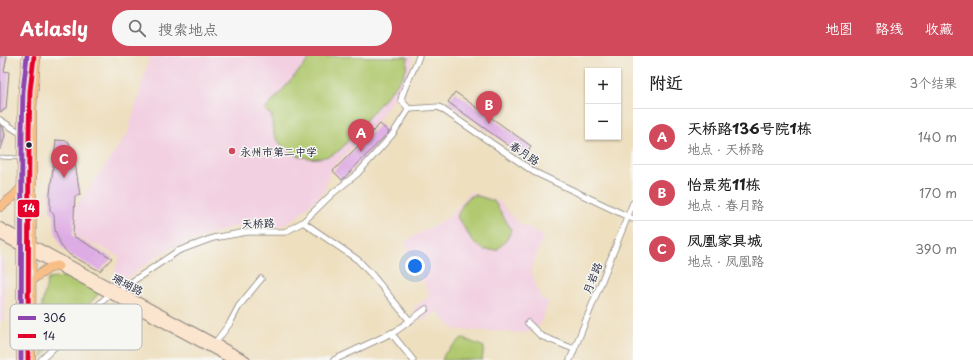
<!DOCTYPE html>
<html lang="zh">
<head>
<meta charset="utf-8">
<style>
	:root { --surface:#fff; --page:#f6f6f6; --text:#222; --muted:#767676; --line:#e0e0e0; --accent:#d1495b }
	body { margin:0; font-family:"Playpen Sans","LXGW WenKai TC",sans-serif; background:var(--page); color:var(--text) }
	.controls { position:absolute; right:12px; top:12px; display:grid; overflow:hidden; border-radius:0px; box-shadow:0 1px 3px #0004 }
	.controls button { width:36px; height:36px; display:grid; place-items:center; padding:0; border:0; border-bottom:1px solid var(--line); background:var(--surface); color:var(--text); font:20px sans-serif }
	.you { position:absolute; left:415px; top:210px; width:14px; height:14px; margin:-10px; border:3px solid #fff; border-radius:50%; background:#1a73e8; box-shadow:0 0 0 6px #1a73e833 }
	.badge { display:grid; place-items:center; width:26px; height:26px; border-radius:50%; background:var(--accent); color:#fff; font-size:13px; font-weight:700 }
	.pin { position:absolute; translate:-50% -33px; filter:drop-shadow(0 1px 2px #0008) }
	.pin::after { content:''; position:absolute; top:21px; width:14px; height:12px; background:inherit; clip-path:polygon(0 0,100% 0,50% 100%) }
	.list { margin:0; padding:0; list-style:none }
	h2 { display:flex; justify-content:space-between; align-items:center; height:52px; margin:0; padding:0 16px; font-size:17px }
	h2 small { font-size:13px; font-weight:400; color:var(--muted) }
	.list li { display:grid; grid-template-columns:26px 1fr auto; gap:12px; align-items:center; box-sizing:border-box; height:56px; padding:0 16px; border-top:1px solid var(--line) }
	.list b { display:block; font-size:15px; white-space:nowrap }
	.list p { margin:0; font-size:13px; white-space:nowrap; color:var(--muted) }
	.list em { font-size:13px; font-style:normal; color:var(--muted) }
	.icon { flex:none; width:22px; height:22px; fill:none; stroke:currentColor; stroke-width:2; stroke-linecap:round; stroke-linejoin:round }
	.map { position:relative; flex:none; width:633px; height:304px; overflow:hidden }
	header { display:flex; align-items:center; gap:24px; box-sizing:border-box; height:56px; padding:0 20px; background:var(--accent); color:#fff }
	header strong { font-size:19px }
	nav { display:flex; gap:22px; margin-inline-start:auto; font-size:14px }
	.search { width:280px; height:36px; background:var(--page); display:flex; align-items:center; gap:10px; box-sizing:border-box; padding:0 14px; border-radius:22px; color:var(--muted); font-size:15px }
	main { display:flex }
	aside { flex:1; background:var(--surface) }
	.map>svg:first-child { display:block }
	.built { fill:#f2cfe1 }
	.green { fill:#b1c96f; stroke:#6a7655 }
	.building { fill:#deace5 }
	.lines { fill:none; stroke-linecap:round; stroke-linejoin:round }
	.service-casing { stroke:#88807d; stroke-width:4.5 }
	.minor-casing { stroke:#88807d; stroke-width:7 }
	.secondary-casing { stroke:#88807d; stroke-width:10 }
	.primary-casing { stroke:#88807d; stroke-width:10 }
	.service { stroke:#fff; stroke-width:3 }
	.minor { stroke:#fff; stroke-width:5.5 }
	.secondary { stroke:#fce5cf; stroke-width:8 }
	.primary { stroke:#f7be88; stroke-width:9 }
	.bus-1-casing { stroke:#f6f6f2; stroke-width:8 }
	.bus-2-casing { stroke:#f6f6f2; stroke-width:8 }
	.bus-1 { stroke:#8e44ad; stroke-width:5 }
	.bus-2 { stroke:#e4002b; stroke-width:5 }
	.bus-dot { fill:#22223b; stroke:#f6f6f2; stroke-width:1.5 }
	.poi-dot { fill:#d1495b; stroke:#f6f6f2; stroke-width:1.5 }
	.labels { text-anchor:middle; dominant-baseline:central; stroke-width:3; stroke-linejoin:round; paint-order:stroke }
	.poi-label { font-size:11px; fill:#22223b; stroke:#f6f6f2; text-anchor:start }
	.street-label { font-size:11px; fill:#22223b; stroke:#f6f6f2 }
	.key { fill:#f6f6f2; stroke:#b6b6bb; stroke-width:1 }
	.key-label { font-size:11px; fill:#22223b }
	.line-badge { stroke:#f6f6f2; stroke-width:1.5 }
	.badge-label { font-size:11px; text-anchor:middle; font-weight:bold; fill:#fff }
</style>
</head>
<body>
<header>
<strong>Atlasly</strong>
<div class="search"><svg class="icon" aria-label="search" viewBox="0 0 24 24"><circle cx="10" cy="10" r="6"/><path d="M15 15l6 6"/></svg>搜索地点</div>
<nav><a>地图</a><a>路线</a><a>收藏</a></nav>
</header>
<main>
<div class="map">
<svg width="633" height="304" viewBox="0 0 633 304">
	<rect width="100%" height="100%" fill="#f6f6f2"/>
	<filter id="ink" filterUnits="userSpaceOnUse"><feTurbulence type="fractalNoise" baseFrequency=".025" numOctaves="2"/><feDisplacementMap in="SourceGraphic" scale="8" xChannelSelector="R" yChannelSelector="G"/><feConvolveMatrix kernelMatrix="1 2 1 2 8 2 1 2 1" color-interpolation-filters="sRGB"/></filter>
	<filter id="wash" filterUnits="userSpaceOnUse"><feTurbulence type="fractalNoise" baseFrequency=".012" numOctaves="4" result="noise"/><feDisplacementMap in="SourceGraphic" scale="16" xChannelSelector="R" yChannelSelector="G"/><feGaussianBlur stdDeviation="0.9" result="paint"/><feColorMatrix in="noise" values="0 0 0 0 0 0 0 0 0 0 0 0 0 0 0 0 0 1.4 0 .05"/><feComposite in="paint" operator="in"/></filter>
	<g filter="url(#wash)">
		<rect width="100%" height="100%" fill="#eedfbf"/>
		<!-- built -->
		<g class="built">
			<polygon points="150,0 413,0 413,2 408,19 378,65 331,113 324,135 297,161 282,170 232,171 190,185 161,197 127,223 114,217 120,201 105,193 76,181 73,155 128,77"/>
			<polygon points="470,136 500,146 517,166 543,180 531,215 541,243 549,246 539,270 526,277 453,273 437,255 422,265 413,253 430,240 404,186 452,159"/>
			<polygon points="0,200 5,208 4,265 0,265"/>
		</g>
		<!-- green -->
		<g class="green">
			<path d="M312,0L408,1L407,11L402,22L341,93C321,110 285,103 274,78C272,72 272,66 272,60L265,54Z"/>
			<path d="M475,139L494,145L511,173L508,182L497,194H484L474,187L457,161C461,151 465,141 475,139Z"/>
			<polygon points="70,220 100,236 42,301 42,248 48,223"/>
			<polygon points="462,282 484,291 482,304 442,304 445,297"/>
		</g>
		<g id="blocks">
			<!-- building -->
			<g class="building">
				<polygon points="0,0 7,0 4,15 9,16 6,53 0,56"/>
				<polygon points="455,36 531,90 526,102 448,46"/>
				<polygon points="380,68 389,76 342,124 333,115"/>
				<polygon points="0,69 3,71 5,79 1,93 0,93"/>
				<polygon points="56,84 68,85 73,94 80,139 75,140 73,180 112,202 100,215 70,199 61,190 55,174 54,159 50,154 50,138"/>
			</g>
		</g>
	</g>
	<g filter="url(#ink)">
		<use href="#blocks" fill-opacity="0" stroke="#88807d" stroke-width="1"/>
		<g class="lines">
			<defs>
				<polyline id="service" points="0,101 20,102"/>
				<g id="minor">
					<polyline points="409,53 439,51 534,116 633,163"/>
					<path d="M409,53L401,44C404,29 414,15 419,0"/>
					<polyline points="0,64 22,78"/>
					<polyline points="303,166 358,204 373,220 410,265"/>
					<polyline points="118,235 178,195 213,182 247,176 285,176 303,166 333,137 358,117 392,79 409,53"/>
					<polyline points="528,267 541,280 574,293"/>
					<polyline points="391,277 413,304"/>
					<polyline points="215,287 230,267 239,250 261,223"/>
					<polyline points="41,304 110,238"/>
					<polyline points="334,304 396,275 426,253"/>
					<polyline points="570,304 633,147"/>
				</g>
				<g id="secondary">
					<polyline points="0,171 246,304"/>
					<polyline points="0,179 233,304"/>
				</g>
				<g id="primary">
					<polyline points="0,151 14,140 22,131"/>
					<polyline points="31,224 49,212 58,210"/>
					<polyline points="21,304 22,78 23,35 27,0"/>
					<polyline points="31,304 32,53 36,0"/>
				</g>
			</defs>
			<!-- service casing -->
			<use href="#service" class="service-casing"/>
			<!-- minor casing -->
			<use href="#minor" class="minor-casing"/>
			<!-- secondary casing -->
			<use href="#secondary" class="secondary-casing"/>
			<!-- primary casing -->
			<use href="#primary" class="primary-casing"/>
			<!-- service -->
			<use href="#service" class="service"/>
			<!-- minor -->
			<use href="#minor" class="minor"/>
			<!-- secondary -->
			<use href="#secondary" class="secondary"/>
			<!-- primary -->
			<use href="#primary" class="primary"/>
			<defs>
				<polyline id="bus-1" points="21,304 22,78 23,35 27,0"/>
				<polyline id="bus-2" points="28,304 29,78 30,35 34,1"/>
			</defs>
			<!-- bus-1 casing -->
			<use href="#bus-1" class="bus-1-casing"/>
			<!-- bus-2 casing -->
			<use href="#bus-2" class="bus-2-casing"/>
			<!-- bus-1 -->
			<use href="#bus-1" class="bus-1"/>
			<!-- bus-2 -->
			<use href="#bus-2" class="bus-2"/>
		</g>
	</g>
	<!-- markers -->
	<circle class="bus-dot" cx="29" cy="89" r="3.5"/>
	<circle class="poi-dot" cx="232" cy="95" r="4"/>
	<g class="labels">
		<!-- poi labels -->
		<g class="poi-label">
			<text x="240" y="95">永州市第二中学</text>
		</g>
		<!-- street labels -->
		<g class="street-label">
			<text transform="translate(525 97) rotate(34)">春月路</text>
			<text transform="translate(258 167) rotate(-2)">天桥路</text>
			<text transform="translate(592 222) rotate(-68)">月岩路</text>
			<text transform="translate(128 228) rotate(28)">珊瑚路</text>
		</g>
	</g>
	<!-- legend -->
	<rect x="10" y="248" width="132" height="46" rx="6" class="key"/>
	<rect x="18" y="260" width="18" height="4" fill="#8e44ad"/>
	<rect x="18" y="278" width="18" height="4" fill="#e4002b"/>
	<g class="key-label">
		<text x="43" y="266">306</text>
		<text x="43" y="284">14</text>
	</g>
	<rect class="line-badge" x="17" y="143" width="23" height="19" rx="4" fill="#e4002b"/>
	<g class="badge-label">
		<text x="29" y="156">14</text>
	</g>
</svg>
<div class="controls">
<button>+</button>
<button>−</button>
</div>
<div class="you"></div>
<div class="pin badge" style="left:361px;top:96px">A</div>
<div class="pin badge" style="left:489px;top:68px">B</div>
<div class="pin badge" style="left:64px;top:122px">C</div>
</div>
<aside>
<h2>附近<small>3个结果</small></h2>
<ul class="list">
<li><span class="badge">A</span><div><b>天桥路136号院1栋</b><p>地点 · 天桥路</p></div><em>140 m</em></li>
<li><span class="badge">B</span><div><b>怡景苑11栋</b><p>地点 · 春月路</p></div><em>170 m</em></li>
<li><span class="badge">C</span><div><b>凤凰家具城</b><p>地点 · 凤凰路</p></div><em>390 m</em></li>
</ul>
</aside>
</main>
</body>
</html>
